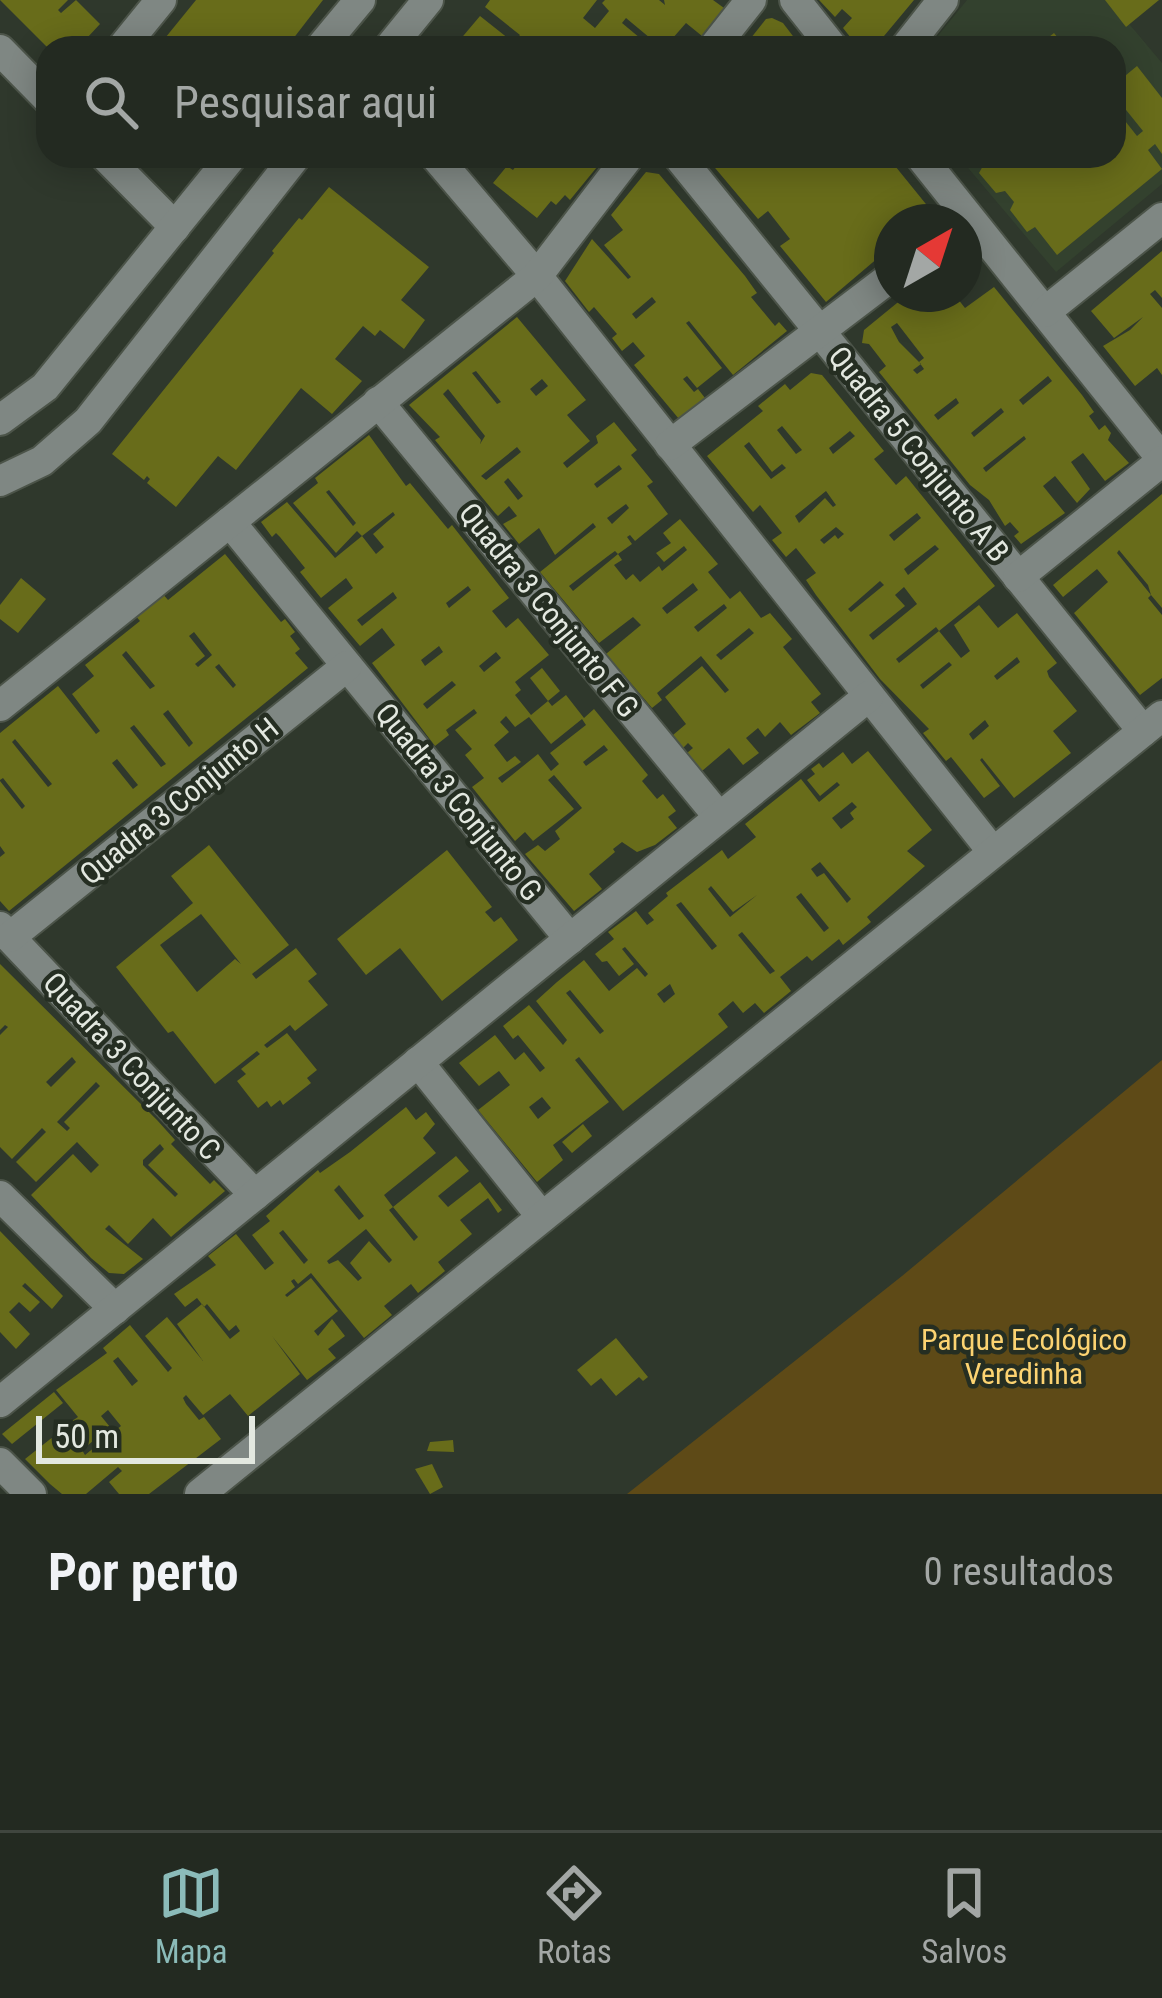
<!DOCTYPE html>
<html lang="pt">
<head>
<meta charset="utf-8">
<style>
	:root { --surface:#232a21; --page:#2b322a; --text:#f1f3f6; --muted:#a3a7a5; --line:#40463f; --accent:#8bbbb9 }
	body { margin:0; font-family:"Roboto Condensed",sans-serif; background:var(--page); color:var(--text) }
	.compass { position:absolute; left:874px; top:204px; width:108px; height:108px; border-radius:50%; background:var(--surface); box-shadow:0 6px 30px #0003; rotate:39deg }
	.scale { position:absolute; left:36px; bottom:30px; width:219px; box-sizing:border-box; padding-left:12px; border:6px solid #e3e8e0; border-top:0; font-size:33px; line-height:42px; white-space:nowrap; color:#e3e8e0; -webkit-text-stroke:9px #252e22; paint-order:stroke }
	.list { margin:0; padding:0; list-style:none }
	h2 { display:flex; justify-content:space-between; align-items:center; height:156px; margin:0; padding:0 48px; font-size:51px }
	h2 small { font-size:39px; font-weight:400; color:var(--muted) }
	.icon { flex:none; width:66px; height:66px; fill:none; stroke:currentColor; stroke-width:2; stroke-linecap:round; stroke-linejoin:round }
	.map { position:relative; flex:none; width:1162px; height:1494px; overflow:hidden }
	.search { position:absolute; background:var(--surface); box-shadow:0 6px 30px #0003; left:36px; right:36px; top:36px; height:132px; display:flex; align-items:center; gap:30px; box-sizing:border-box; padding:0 42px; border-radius:36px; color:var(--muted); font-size:45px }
	.sheet { height:336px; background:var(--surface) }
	nav { display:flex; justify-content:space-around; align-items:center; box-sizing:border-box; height:168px; border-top:3px solid var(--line); background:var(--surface); font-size:33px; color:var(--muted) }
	nav a { display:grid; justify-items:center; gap:6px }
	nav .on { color:var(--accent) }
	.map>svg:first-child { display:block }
	.built { fill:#33412e }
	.green { fill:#5e4a17 }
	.building { fill:#686c1a; fill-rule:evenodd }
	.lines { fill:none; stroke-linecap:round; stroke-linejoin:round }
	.minor-casing { stroke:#4c5449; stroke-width:34 }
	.minor { stroke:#7f8783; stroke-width:30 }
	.labels { text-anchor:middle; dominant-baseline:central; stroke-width:9; stroke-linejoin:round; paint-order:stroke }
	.street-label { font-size:30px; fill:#e3e8e0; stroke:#252e22 }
	.park-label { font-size:30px; fill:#fcd371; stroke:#252e22 }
</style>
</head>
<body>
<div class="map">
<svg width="1162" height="1494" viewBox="0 0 1162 1494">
	<rect width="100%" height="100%" fill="#2f382c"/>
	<!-- built -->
	<polygon class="built" points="967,0 1109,0 1162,63 1162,184 1056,272 958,156 1114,156 1114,48 928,48"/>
	<!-- green -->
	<polygon class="green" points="1162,1060 1162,1494 627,1494 902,1276"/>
	<!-- building -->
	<g class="building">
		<polygon points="0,0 68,0 58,10 61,13 76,0 100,24 87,38 93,44 90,48 48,48"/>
		<polygon points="196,0 323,0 286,48 157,48"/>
		<polygon points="490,0 597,0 583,18 595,28 609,11 602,3 605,0 659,0 665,5 664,0 713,0 724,8 702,36 686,23 672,39 683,48 662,48 626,18 622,23 652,48 453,48 480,16 514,43 520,35 485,7"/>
		<polygon points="819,0 914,0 874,48 859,48 843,28 852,18 842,9 835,17"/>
		<polygon points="1105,0 1159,0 1126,27"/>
		<polygon points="772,18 783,23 802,48 743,48 766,19"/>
		<polygon points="1054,33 1066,48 1035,48"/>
		<polygon points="1137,66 1162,98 1162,154 1155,144 1148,150 1162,169 1057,255 1035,227 1027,232 1010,210 1014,202 1005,191 996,193 979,173 984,164 977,156 1114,156 1114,107 1137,136 1143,131 1114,95 1114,85"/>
		<polygon points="515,156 564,156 579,168 582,164 571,156 606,156 570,200 565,195 556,205 551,201 537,218 493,183 507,166 513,170 516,166 511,162"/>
		<polygon points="705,156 797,156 802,162 803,156 887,156 934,214 925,222 892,222 892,246 826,302 780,246 790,239 768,211 758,219"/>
		<path d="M646,172L659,174L745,276L757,293L751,297L775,326L779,322L787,331L733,375L689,321L686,323L722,368L697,388L687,376L683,379L694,392L698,389L705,398L679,419L634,365L645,356L633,342L622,351L612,338L617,334L594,307L589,312L565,281L592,239L628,279L631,277L604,245L623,230L611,215ZM652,297L656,302L636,319L632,314Z"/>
		<polygon points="329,187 429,267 401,300 425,320 404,349 380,330 375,336 363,326 335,359 362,381 332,414 301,388 236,470 218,456 176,507 147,483 150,479 147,476 144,480 112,454 274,253 272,251 299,218 302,220"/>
		<polygon points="1162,251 1162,298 1155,290 1150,294 1162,308 1162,375 1157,368 1135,386 1103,346 1130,330 1143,317 1114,338 1091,311"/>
		<path d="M994,287L1082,395L1094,412L1089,416L1099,430L1105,425L1111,433L1108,440L1129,463L1105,481L1083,453L1071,462L1090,489L1077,503L1055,476L1043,486L1065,513L1021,544L1014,536L1019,532L1010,522L1005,526L989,500L970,485L879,372L886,366L869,344L862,343L864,330L908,294H954L965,308ZM897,323L924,358L919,362L924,369L917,374L913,370L921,364L899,342L891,327ZM1048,376L1052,381L1023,405L1019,400ZM956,398L959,403L938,420L934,415ZM1001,408L1004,412L974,437L971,433ZM1024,436L1026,439L986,472L983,468Z"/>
		<path d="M517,317L586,400L567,415L590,441L563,463L567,468L598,443L596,436L614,422L637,450L631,455L653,482L647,486L668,514L635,541L630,535L627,537L632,544L618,554L615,551L608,556L569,586L573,591L618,554L622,560L614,565L626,580L633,574L640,582L659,566L662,571L687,550L684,546L664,562L656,553L671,543L663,533L680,519L718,564L708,572L730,599L740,591L761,618L770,613L792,639L783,647L821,694L811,702L820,713L791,735L780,722L765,737L758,728L746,738L759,753L743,765L729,748L702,771L687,753L693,748L688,743L683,748L673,735L686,724L665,697L702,666L725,693L729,690L701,656L657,693L662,700L652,708L606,654L641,625L633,617L599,643L540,572L596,527L593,523L555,555L539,528L519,544L503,524L517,516L509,506L498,516L495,513L435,440L440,437L409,405ZM476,371L501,402L497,404L472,373ZM542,379L548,386L536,396L530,389ZM448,389L485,436L480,444L481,440L443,394ZM517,447L521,452L486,480L481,476ZM619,465L622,469L597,488L594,484ZM508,478L523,496L518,500L504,482ZM626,504L629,508L612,524L607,518ZM693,583L698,590L667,614L662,608ZM724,604L727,608L698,632L694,627ZM749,628L754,633L721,660L716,655Z"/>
		<path d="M811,373L822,375L884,451L874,459L896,485L906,476L995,586L939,631L961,658L970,651L954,625L979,605L998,628L1017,613L1057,663L1047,671L1049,677L1077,711L1053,731L1071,753L1014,798L982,758L980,760L1000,786L984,798L951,757L946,761L923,733L929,729L880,679L816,595L806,580L816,573L796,548L786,557L772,540L782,533L760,505L753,512L707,456L763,411L758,406L785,384L790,390ZM782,426L802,450L796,454L777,430ZM850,431L855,436L833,454L829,448ZM749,442L772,472L782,464L786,468L771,479L744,446ZM826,491L836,505L833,507L825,498L799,523L795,516ZM917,513L921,518L894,541L889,535ZM836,527L844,534L838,539L835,535L824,544L820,540ZM935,545L939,549L908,575L904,569ZM880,581L884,585L851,612L848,609ZM904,587L917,604L873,640L869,635L905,606L895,595ZM936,627L939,631L899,663L896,659ZM1017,657L1020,662L997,680L994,676ZM949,662L952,665L923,689L920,685ZM985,720L989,726L973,740L969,734Z"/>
		<path d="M369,435L406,486L410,483L448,529L452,525L509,598L492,611L506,628L518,618L549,655L515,682L521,690L515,695L531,715L548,701L552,706L566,695L584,718L594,709L648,775L642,781L657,799L663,794L676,811L668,817L677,828L655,845L637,852L622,842L613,849L615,852L589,874L602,889L574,911L525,854L538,845L545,851L560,839L555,831L582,808L554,775L548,780L574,809L533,841L525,832L515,841L472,787L484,778L465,755L472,749L455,730L477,713L474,709L446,730L449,735L435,746L372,663L395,645L382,628L360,646L328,608L353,588L346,578L321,598L300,572L305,568L280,537L276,533L272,537L261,522L287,502L335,558L362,536L357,531L336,553L293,503L318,483L315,478ZM329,490L356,523L353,526L326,492ZM393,512L395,515L373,534L384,547L376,554L362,536ZM468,586L471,590L449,608L446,603ZM393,592L397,598L362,626L357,620ZM439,646L443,652L425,666L421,660ZM496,652L501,658L484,672L479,666ZM452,681L456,685L427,709L423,704ZM506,716L515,727L529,717L551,744L582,719L586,725L550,753L559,764L551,771L538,754L502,783L498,778L521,762L515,756L507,762L494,745L509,732L500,722ZM604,745L608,750L586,766L583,762Z"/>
		<path d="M1162,494V608L1151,595L1148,598L1162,615V678L1140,695L1074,613L1108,582L1097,569L1063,597L1053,585ZM1119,550L1148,585L1151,595L1117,553Z"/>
		<path d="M225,554L281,622L285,619L295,632L290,636L300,649L295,653L308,668L9,911L0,901V857L5,853L0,846V781L22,809L25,806L3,778L0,780V733L58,686L96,734L100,731L72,694L94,676L85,665L140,621L135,615L162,593L168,600ZM194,632L212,655L198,667L195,664L205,656L189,636ZM126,651L155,686L150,689L122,655ZM219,664L236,685L233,688L215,667ZM168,710L193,743L189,747L163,714ZM134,725L166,764L161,767L130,728ZM15,739L52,784L48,787L12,742ZM117,759L138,785L133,789L112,763Z"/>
		<polygon points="21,578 46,599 18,633 0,619 0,605"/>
		<polygon points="542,668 560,691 548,701 530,678"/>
		<path d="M868,751L932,830L907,851L925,866L867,917L871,922L843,945L839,939L812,961L807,956L780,977L791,991L764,1013L755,1003L743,1013L733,1001L718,1014L728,1027L623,1111L579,1057L575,1060L609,1102L553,1145L563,1160L537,1182L478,1110L510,1085L499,1071L479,1086L459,1063L495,1035L515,1060L524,1052L540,1072L545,1068L518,1035L513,1039L503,1026L529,1005L563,1045L567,1040L536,1001L557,982L584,960L609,991L637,968L645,977L648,974L625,947L622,949L634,964L619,976L607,961L602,962L595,954L614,939L608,932L636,911L647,925L654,920L648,913L668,896L666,893L722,850L728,859L756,837L745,824L801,779L819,802L840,785L837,782L820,796L807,780L815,774L811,769L819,763L823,768L843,752L852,764ZM852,802L857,807L850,813L854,819L841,829L832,818ZM820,862L851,899L847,903L824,873L817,877L811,869ZM711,886L733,912L757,895L730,917L708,889ZM801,893L829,928L824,932L796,897ZM681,902L717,946L712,950L676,905ZM742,932L775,971L770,974L738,935ZM670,984L675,994L664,1003L657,994ZM570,990L604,1031L600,1034L566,993ZM542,1097L551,1108L538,1119L529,1107Z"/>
		<path d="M209,845L289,945L252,974L256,979L296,948L317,974L308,981L328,1005L295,1031L290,1025L264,1045L267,1048L287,1033L317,1070L307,1078L311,1083L283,1105L280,1100L271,1107L267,1101L258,1108L237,1081L246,1074L241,1069L260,1054L257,1051L215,1084L173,1031L168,1033L116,967L193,903L171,876ZM201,914L241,964L235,959L197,992L160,945Z"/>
		<polygon points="447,850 492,907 485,912 494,922 501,917 518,940 442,1001 400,948 366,975 337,939"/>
		<path d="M0,964L157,1120L175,1140L171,1144L210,1184L214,1180L225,1191L171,1237L153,1218L128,1244L109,1225L105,1229L143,1259L124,1274L109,1273L91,1258L31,1195L73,1154L91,1173L99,1165L77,1142L36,1182L16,1162L46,1132L42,1128L12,1159L0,1147V1035L8,1027L5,1025L0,1030ZM72,1057L76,1062L51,1087L46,1082ZM96,1082L100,1086L64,1122L70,1128L67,1131L57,1122ZM160,1144L164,1149L148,1165L178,1194L175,1197L143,1165V1160Z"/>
		<path d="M406,1107L416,1120L426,1112L435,1124L423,1138L436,1153L384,1195L393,1207L389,1210L414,1241L418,1237L393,1207L456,1156L469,1171L438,1196L448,1207L480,1182L502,1210L498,1213L488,1198L460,1220L472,1234L438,1262L445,1271L418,1293L411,1284L384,1306L392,1315L364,1338L311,1273L298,1284L294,1279L291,1281L295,1287L285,1295L287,1297L311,1278L338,1311L314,1331L318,1336L332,1319L345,1336L328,1349L336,1358L307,1380L272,1336L300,1374L248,1416L230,1394L203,1415L186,1395L183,1398L186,1404L199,1420L204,1417L221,1439L149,1494H119L109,1482L122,1471L118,1467L86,1494H62L50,1484L25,1459L68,1425L74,1433L79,1429L72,1421L78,1417L56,1390L107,1353L103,1348L130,1325L168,1372L172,1368L145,1336L167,1317L203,1361L177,1324L202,1304L230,1339L240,1331L236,1325L229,1331L207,1304L204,1307L197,1298L185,1307L174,1294L216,1265L208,1256L236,1234L265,1270L274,1263L252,1235L270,1221L266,1216L318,1170L320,1173L350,1152ZM339,1185L364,1216L359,1220L334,1190ZM366,1229L392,1260L389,1263L369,1241L350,1263L362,1278L358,1281L338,1260L329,1264L327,1261ZM283,1230L308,1260L304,1264L279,1233ZM118,1357L138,1381L132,1386L113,1361ZM108,1410L121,1426L85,1455L82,1450L110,1427L101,1416Z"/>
		<polygon points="583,1124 592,1136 572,1153 562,1142"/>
		<polygon points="0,1231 63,1296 52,1309 25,1283 22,1286 40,1302 30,1312 19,1302 9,1312 30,1334 16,1349 0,1332"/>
		<polygon points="616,1338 648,1377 643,1381 639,1377 616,1396 601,1378 591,1386 577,1370"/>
		<polygon points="54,1392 63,1403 12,1444 2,1434"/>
		<polygon points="453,1440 454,1452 427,1451 430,1442"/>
		<polygon points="432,1464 443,1487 430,1494 415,1469"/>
	</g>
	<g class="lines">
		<defs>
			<g id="minor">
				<polyline points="795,0 833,48"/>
				<polyline points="122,48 161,0"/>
				<polyline points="320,48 360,0"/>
				<polyline points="389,48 428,0"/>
				<polyline points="713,48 751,0"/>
				<polyline points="905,48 943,0"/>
				<polyline points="0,50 48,99"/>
				<polyline points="105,156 175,227"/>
				<polyline points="435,156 537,276 993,852"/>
				<polyline points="678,156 1143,731"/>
				<polyline points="920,156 1162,459"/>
				<polyline points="1045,312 1162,218"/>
				<polyline points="378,402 719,817"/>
				<polyline points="0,420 45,387 232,156"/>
				<polyline points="670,445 892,276"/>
				<polyline points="0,481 42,461 88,421 296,156"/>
				<polyline points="230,522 570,939"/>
				<polyline points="1018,577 1162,461"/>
				<polyline points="0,706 537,276 629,156"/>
				<polyline points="0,927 255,1195"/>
				<polyline points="10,937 347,666"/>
				<polyline points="418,1062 542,1217"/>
				<polyline points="0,1196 115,1309"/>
				<polyline points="0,1402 869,696"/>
				<polyline points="0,1463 31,1494"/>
				<polyline points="200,1494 1162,716"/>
			</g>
		</defs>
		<!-- minor casing -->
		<use href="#minor" class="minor-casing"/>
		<!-- minor -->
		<use href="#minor" class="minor"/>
	</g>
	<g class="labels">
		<!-- street labels -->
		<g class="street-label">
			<text transform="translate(919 454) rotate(51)">Quadra 5 Conjunto A B</text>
			<text transform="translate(549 610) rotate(51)">Quadra 3 Conjunto F G</text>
			<text transform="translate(179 801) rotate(-39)">Quadra 3 Conjunto H</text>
			<text transform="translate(459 802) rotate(51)">Quadra 3 Conjunto G</text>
			<text transform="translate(132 1066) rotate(47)">Quadra 3 Conjunto C</text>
		</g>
		<!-- park labels -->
		<g class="park-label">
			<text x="1024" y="1339">Parque Ecológico<tspan x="1024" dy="34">Veredinha</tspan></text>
		</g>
	</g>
</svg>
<svg class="compass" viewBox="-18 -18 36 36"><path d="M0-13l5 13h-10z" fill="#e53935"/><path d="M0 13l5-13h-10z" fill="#a3a7a5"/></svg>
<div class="scale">50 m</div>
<div class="search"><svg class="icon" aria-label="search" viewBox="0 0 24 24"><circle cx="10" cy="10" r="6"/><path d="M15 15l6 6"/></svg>Pesquisar aqui</div>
</div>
<section class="sheet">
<h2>Por perto<small>0 resultados</small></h2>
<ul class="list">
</ul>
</section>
<nav>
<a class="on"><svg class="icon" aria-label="map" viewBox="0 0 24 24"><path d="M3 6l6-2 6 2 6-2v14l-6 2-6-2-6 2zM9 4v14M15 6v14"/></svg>Mapa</a>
<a><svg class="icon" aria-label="directions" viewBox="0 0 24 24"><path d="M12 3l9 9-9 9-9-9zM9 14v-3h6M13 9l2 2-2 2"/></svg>Rotas</a>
<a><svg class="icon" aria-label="saved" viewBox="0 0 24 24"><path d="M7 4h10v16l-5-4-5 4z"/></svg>Salvos</a>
</nav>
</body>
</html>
